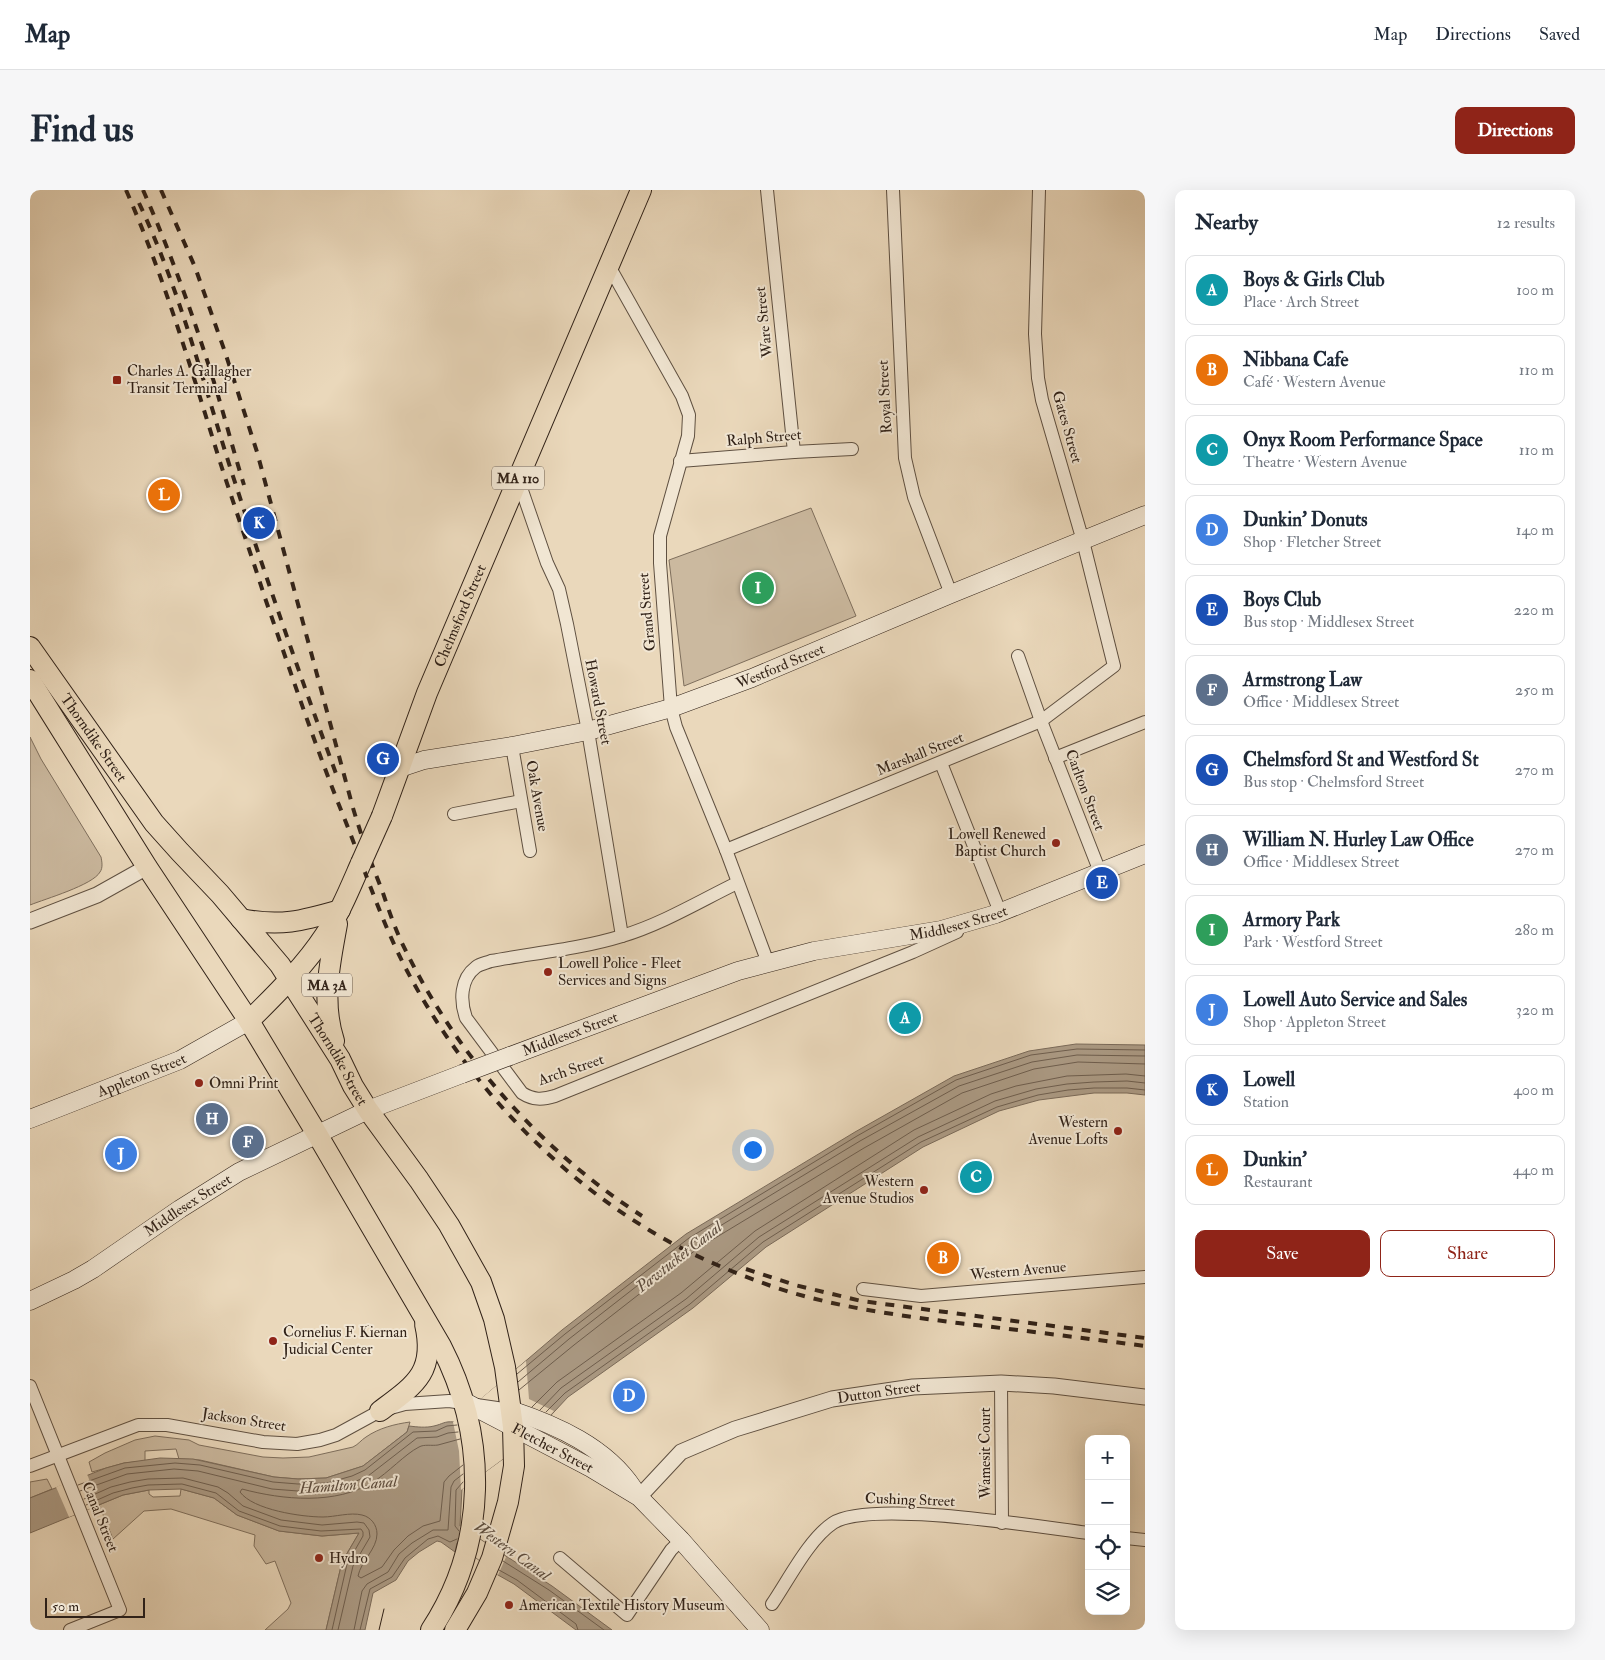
<!DOCTYPE html>
<html lang="en">
<head>
<meta charset="utf-8">
<style>
	:root { --surface:#fff; --page:#f6f6f7; --text:#1f2937; --muted:#747a83; --line:#e0e1e3; --accent:#8f2418 }
	body { margin:0; font-family:"IM FELL Double Pica",serif; background:var(--page); color:var(--text) }
	.controls { position:absolute; right:15px; bottom:15px; display:grid; overflow:hidden; border-radius:10px; box-shadow:0 5px 20px #0002 }
	.controls button { width:45px; height:45px; display:grid; place-items:center; padding:0; border:0; border-bottom:1px solid var(--line); background:var(--surface); color:var(--text); font:25px sans-serif }
	.scale { position:absolute; left:15px; bottom:12px; width:100px; box-sizing:border-box; padding-left:5px; border:2px solid #312218; border-top:0; font-size:14px; line-height:18px; white-space:nowrap; color:#312218; -webkit-text-stroke:4px #f1e6d3; paint-order:stroke }
	.you { position:absolute; left:722px; top:959px; width:18px; height:18px; margin:-12px; border:4px solid #fff; border-radius:50%; background:#1a73e8; box-shadow:0 0 0 8px #1a73e833 }
	.badge { display:grid; place-items:center; width:32px; height:32px; border-radius:50%; background:var(--accent); color:#fff; font-size:16px; font-weight:700 }
	.pin { position:absolute; translate:-50% -50%; border:2px solid #fff; box-shadow:0 1px 5px #0006 }
	.list { margin:0; padding:0; list-style:none }
	h2 { display:flex; justify-content:space-between; align-items:center; height:65px; margin:0; padding:0 20px; font-size:21px }
	h2 small { font-size:16px; font-weight:400; color:var(--muted) }
	.list li { display:grid; grid-template-columns:32px 1fr auto; gap:15px; align-items:center; box-sizing:border-box; height:70px; margin:0 10px 10px; padding:0 10px; border:1px solid var(--line); border-radius:10px }
	.list b { display:block; font-size:19px; white-space:nowrap }
	.list p { margin:0; font-size:16px; white-space:nowrap; color:var(--muted) }
	.list em { font-size:16px; font-style:normal; color:var(--muted) }
	.actions { display:flex; gap:10px; padding:15px 20px }
	.actions a { flex:1; padding:11px 0; border:1px solid var(--accent); border-radius:10px; text-align:center; font-size:18px; color:var(--accent) }
	.actions .main { background:var(--accent); color:#fff }
	.icon { flex:none; width:28px; height:28px; fill:none; stroke:currentColor; stroke-width:2; stroke-linecap:round; stroke-linejoin:round }
	.map { position:relative; flex:none; width:1115px; height:1440px; overflow:hidden; border-radius:10px }
	header { display:flex; align-items:center; gap:30px; box-sizing:border-box; height:70px; padding:0 25px; background:var(--surface); border-bottom:1px solid var(--line) }
	header strong { font-size:24px }
	nav { display:flex; gap:28px; margin-inline-start:auto; font-size:18px }
	.intro { display:flex; align-items:center; justify-content:space-between; box-sizing:border-box; height:120px; padding:0 30px }
	h1 { margin:0; font-size:35px }
	.button { padding:12px 22px; border-radius:10px; background:var(--accent); color:#fff; font-size:18px; font-weight:700 }
	main { display:flex; gap:30px; padding:0 30px }
	aside { flex:1; background:var(--surface); border-radius:10px; box-shadow:0 5px 20px #0002 }
	.map>svg:first-child { display:block }
	.green { fill:#cbb99f; stroke:#7e6e5c }
	.water { fill:#ab9a84; stroke:#7a6a59 }
	.pier { fill:#ead8bb }
	.lines { fill:none; stroke-linecap:round; stroke-linejoin:round }
	.shore { stroke:#6e5e4e; stroke-width:1 }
	.minor-casing { stroke:#5f5041; stroke-width:14 }
	.tertiary-casing { stroke:#5f5041; stroke-width:17 }
	.secondary-casing { stroke:#312218; stroke-width:19 }
	.primary-casing { stroke:#312218; stroke-width:22 }
	.minor { stroke:#f1e6d3; stroke-width:12 }
	.tertiary { stroke:#f1e6d3; stroke-width:15 }
	.secondary { stroke:#f1e6d3; stroke-width:18 }
	.primary { stroke:#ead8bb; stroke-width:20 }
	.tram { stroke:#312218; stroke-width:1 }
	.rail { stroke:#312218; stroke-width:4; stroke-dasharray:9 9; stroke-linecap:butt }
	.secondary-bridge-casing { stroke:#312218; stroke-width:19; stroke-linecap:butt }
	.primary-bridge-casing { stroke:#312218; stroke-width:22; stroke-linecap:butt }
	.secondary-bridge { stroke:#f1e6d3; stroke-width:18 }
	.primary-bridge { stroke:#ead8bb; stroke-width:20 }
	.poi-dot { fill:#8f2418; stroke:#f1e6d3; stroke-width:2 }
	.labels { text-anchor:middle; dominant-baseline:central; stroke-width:4; stroke-linejoin:round; paint-order:stroke }
	.shield { fill:#f1e6d3; stroke:#6b5d50; stroke-width:1 }
	.shield-label { font-size:14px; font-weight:bold; fill:#312218 }
	.street-label { font-size:15px; fill:#312218; stroke:#f1e6d3 }
	.poi-label { font-size:15px; fill:#312218; stroke:#f1e6d3; text-anchor:start }
	.water-label { font-size:16px; font-style:italic; fill:#5c4c3e; stroke:#f1e6d3 }
</style>
</head>
<body>
<header>
<strong>Map</strong>
<nav><a>Map</a><a>Directions</a><a>Saved</a></nav>
</header>
<div class="intro"><h1>Find us</h1><a class="button">Directions</a></div>
<main>
<div class="map">
<svg width="1115" height="1440" viewBox="0 0 1115 1440">
	<rect width="100%" height="100%" fill="#ead8bb"/>
	<filter id="stains"><feTurbulence type="fractalNoise" baseFrequency=".004" numOctaves="4"/><feColorMatrix values="0 0 0 0 .2 0 0 0 0 .09 0 0 0 0 .02 0 0 0 .5 -.17"/></filter>
	<radialGradient id="worn" r=".72"><stop offset=".6" stop-color="#630" stop-opacity="0"/><stop offset="1" stop-color="#630" stop-opacity=".3"/></radialGradient>
	<!-- green -->
	<g class="green">
		<polygon points="781,318 826,426 654,496 639,370"/>
		<path d="M0,547L11,569L71,667C72,672 73,678 70,682C63,695 15,709 0,715Z"/>
		<path d="M380,1232L377,1242L333,1276L296,1288L268,1289L244,1287L170,1270L149,1269L146,1259L115,1261V1271L94,1273L62,1282L59,1272L75,1263L105,1250L125,1246L159,1250L169,1255L233,1267L253,1268L279,1267L323,1257C329,1254 331,1250 336,1247C349,1238 365,1234 380,1232Z"/>
		<polygon points="17,1289 22,1299 0,1308 0,1292"/>
		<polygon points="151,1299 184,1308 207,1325 249,1341 292,1346 329,1343 312,1372 296,1440 235,1440 258,1419 261,1413 245,1371 236,1374 224,1356 225,1345 141,1319 114,1321 83,1349 69,1315 93,1305 119,1300 119,1304 123,1307 150,1306"/>
	</g>
	<!-- water -->
	<path class="water" d="M1046,854L1115,855V905L1097,903H1064L1009,910L969,921L893,957L736,1057L663,1118L538,1207L496,1252L432,1299L430,1336L522,1396L582,1440H546L484,1394L468,1385L427,1353L425,1362L411,1352L407,1351L389,1362L378,1371L366,1390L343,1403L335,1440H296L312,1372L329,1343L292,1346L249,1341L207,1325L184,1308L151,1299L119,1300L93,1305L0,1343V1308L76,1278L94,1273L130,1268L163,1269L244,1287L268,1289L296,1288L333,1276L377,1242L379,1236C387,1237 396,1238 404,1236C413,1234 414,1231 424,1232L532,1140L656,1044L825,942L924,886L999,861Z"/>
	<!-- pier -->
	<g class="pier">
		<polygon points="496,1171 499,1209 524,1221 496,1252 431,1300 429,1261 423,1232"/>
		<polygon points="57,1284 69,1315 39,1327 26,1297"/>
		<polygon points="430,1336 476,1367 468,1385 428,1353"/>
	</g>
	<g class="lines">
		<!-- shore -->
		<g class="shore">
			<polyline points="487,1184 535,1144 659,1048 827,946 926,890 1001,865 1047,859 1115,860"/>
			<polyline points="488,1192 539,1149 662,1053 830,951 929,896 1002,872 1047,865 1115,866"/>
			<polyline points="489,1200 544,1155 667,1059 834,958 932,903 1004,879 1048,872 1115,874"/>
			<polyline points="502,1217 527,1192 651,1103 725,1041 884,940 961,904 986,896 1037,886 1096,884 1115,886"/>
			<polyline points="510,1220 531,1198 656,1109 729,1047 888,947 965,911 1006,899 1037,894 1064,892 1097,891 1115,893"/>
			<polyline points="516,1222 535,1203 660,1114 733,1052 891,952 967,917 1008,905 1038,900 1064,898 1097,898 1115,900"/>
			<path d="M430,1249C423,1251 415,1253 408,1255C402,1256 394,1254 389,1257C375,1264 358,1283 343,1292C306,1315 253,1310 212,1299L210,1302C223,1320 272,1327 293,1327C305,1327 320,1322 332,1325C341,1327 347,1335 347,1344C347,1359 331,1371 328,1386L331,1388L352,1377L364,1360L378,1346L393,1336L410,1331L414,1292L419,1286L433,1275"/>
			<polyline points="48,1295 95,1278 145,1273 170,1275 243,1292 268,1294 297,1293 322,1286 335,1280 383,1242 406,1241 417,1236 427,1235"/>
			<polyline points="50,1301 97,1284 144,1279 168,1281 242,1299 268,1301 298,1299 324,1292 338,1286 387,1248 407,1247 418,1243 428,1242"/>
			<polyline points="54,1309 81,1297 100,1292 118,1289 153,1288 188,1297 198,1303 213,1316 251,1330 292,1335 327,1332 334,1333 339,1340 340,1347 323,1376 308,1440"/>
			<polyline points="56,1315 83,1303 102,1298 118,1295 152,1294 186,1303 209,1321 250,1336 291,1341 331,1339 333,1342 333,1346 317,1374 302,1440"/>
			<polyline points="429,1341 425,1336 426,1300 433,1292"/>
			<polyline points="473,1371 519,1400 574,1440"/>
			<polyline points="469,1380 487,1390 546,1434 548,1440"/>
			<polyline points="324,1440 332,1401 337,1394 358,1382 369,1364 382,1353 403,1340 418,1340 421,1297 424,1291 433,1284"/>
			<polyline points="330,1440 340,1399 362,1387 375,1368 398,1349 408,1346 420,1352 427,1349"/>
		</g>
		<defs>
			<g id="minor">
				<polyline points="737,0 764,262"/>
				<polyline points="863,0 875,268 884,307 921,404"/>
				<polyline points="579,76 652,206 659,225 658,246 630,346 630,373 641,518 646,537 696,660 738,773"/>
				<polyline points="650,271 764,262 822,259"/>
				<polyline points="488,289 517,373 529,399 537,434 558,541 592,746"/>
				<polyline points="988,466 1011,531 1070,682"/>
				<polyline points="482,556 500,661"/>
				<polyline points="1025,568 1115,532"/>
				<polyline points="911,573 970,722"/>
				<polyline points="424,624 491,611"/>
				<polyline points="696,660 1011,531 1084,476 1053,351 1012,210 1008,188 1005,144 1009,0"/>
				<path d="M707,693C670,711 632,734 592,746C550,759 504,763 461,771C456,773 450,774 446,777C430,789 430,811 436,828L492,903C503,910 512,910 525,906L883,762L927,742"/>
				<polyline points="833,1099 891,1106 1115,1087"/>
				<polyline points="971,1193 972,1333"/>
				<polyline points="0,1196 90,1420 40,1440"/>
				<polyline points="0,1276 108,1235 137,1235 233,1252 267,1254 290,1250 306,1245 350,1221 375,1214 419,1211 481,1220"/>
				<polyline points="1096,1348 1115,1350"/>
				<polyline points="530,1368 597,1425 641,1360 651,1350"/>
				<path d="M742,1414C759,1389 779,1349 803,1333C840,1309 1009,1337 1059,1343"/>
			</g>
			<g id="tertiary">
				<polyline points="0,731 67,705 117,677"/>
				<path id="s1" d="M609,1307L651,1262L705,1239L802,1209L883,1197L971,1193L1024,1196L1115,1207"/>
			</g>
			<g id="secondary">
				<path id="s2" d="M370,578L394,570L482,556L558,541L641,518L722,488L921,404L1115,325"/>
				<path id="s3" d="M480,866L708,781L784,761L911,740L966,724L1115,664"/>
				<path id="s4" d="M0,929L150,870L219,831"/>
				<path id="s5" d="M0,1111L44,1090L63,1079L150,1019L209,982L338,920L432,884"/>
				<path id="s6" d="M435,1212L561,1278L609,1307L651,1350L730,1440"/>
				<path d="M481,1220C526,1235 576,1257 603,1298"/>
			</g>
			<g id="primary">
				<path id="s7" d="M0,457L124,633L150,662L190,704L250,775L310,869L323,896L338,920L389,990L419,1035L451,1092L464,1129L475,1177L483,1237L484,1276L478,1312L462,1368L447,1403L425,1440"/>
				<path d="M0,490L117,677L219,831L287,944L411,1156C458,1247 458,1353 401,1440"/>
				<path id="s8" d="M352,626L397,503L611,0"/>
				<path d="M211,729C250,737 272,731 310,720"/>
				<path d="M219,831C246,804 274,777 295,745C310,723 320,698 331,673"/>
				<path d="M304,851C291,811 300,773 307,734"/>
				<path d="M350,1221C385,1195 406,1182 395,1134"/>
			</g>
		</defs>
		<!-- minor casing -->
		<use href="#minor" class="minor-casing"/>
		<!-- tertiary casing -->
		<use href="#tertiary" class="tertiary-casing"/>
		<!-- secondary casing -->
		<use href="#secondary" class="secondary-casing"/>
		<!-- primary casing -->
		<use href="#primary" class="primary-casing"/>
		<!-- minor -->
		<use href="#minor" class="minor"/>
		<!-- tertiary -->
		<use href="#tertiary" class="tertiary"/>
		<!-- secondary -->
		<use href="#secondary" class="secondary"/>
		<!-- primary -->
		<use href="#primary" class="primary"/>
		<!-- tram -->
		<polyline class="tram" points="349,1440 354,1419"/>
		<!-- rail -->
		<g class="rail">
			<path d="M96,0C135,89 162,182 191,275C205,318 220,361 234,405C260,480 285,556 315,630C334,678 350,727 373,773C428,881 515,977 619,1040C658,1064 701,1082 744,1097C804,1117 866,1125 928,1133C990,1140 1053,1148 1115,1156"/>
			<path d="M113,0C140,61 163,125 183,189C194,224 203,260 214,295"/>
			<path d="M131,0L165,77L195,162L227,262L323,618C331,645 341,673 352,700C358,718 364,736 372,753C425,864 509,959 612,1026"/>
			<path d="M109,13C149,98 172,188 200,277C234,382 270,486 308,589"/>
			<polyline points="716,1079 765,1095 831,1111 1115,1148"/>
		</g>
		<defs>
			<polyline id="secondary-bridge" points="432,884 480,866"/>
			<polyline id="primary-bridge" points="331,673 352,626"/>
		</defs>
		<!-- secondary-bridge casing -->
		<use href="#secondary-bridge" class="secondary-bridge-casing"/>
		<!-- primary-bridge casing -->
		<use href="#primary-bridge" class="primary-bridge-casing"/>
		<!-- secondary-bridge -->
		<use href="#secondary-bridge" class="secondary-bridge"/>
		<!-- primary-bridge -->
		<use href="#primary-bridge" class="primary-bridge"/>
	</g>
	<!-- markers -->
	<g class="poi-dot">
		<rect x="82" y="185" width="10" height="10" rx="2.5"/>
		<circle cx="1026" cy="653" r="5"/>
		<circle cx="518" cy="782" r="5"/>
		<circle cx="169" cy="893" r="5"/>
		<circle cx="1088" cy="941" r="5"/>
		<circle cx="894" cy="1000" r="5"/>
		<circle cx="243" cy="1151" r="5"/>
		<circle cx="289" cy="1368" r="5"/>
		<circle cx="479" cy="1415" r="5"/>
	</g>
	<g class="labels">
		<!-- shield labels -->
		<g class="shield">
			<rect x="462" y="276.5" width="52" height="23" rx="4"/>
			<rect x="272" y="783.5" width="50" height="23" rx="4"/>
		</g>
		<g class="shield-label">
			<text x="488" y="288">MA 110</text>
			<text x="297" y="795">MA 3A</text>
		</g>
		<!-- street labels -->
		<g class="street-label">
			<text transform="translate(734 132) rotate(-96)">Ware Street</text>
			<text transform="translate(855 207) rotate(-93)">Royal Street</text>
			<text transform="translate(1037 237) rotate(74)">Gates Street</text>
			<text transform="translate(734 248) rotate(-5)">Ralph Street</text>
			<text transform="translate(617 422) rotate(-95)">Grand Street</text>
			<text stroke="none"><textPath href="#s8" startOffset="215">Chelmsford Street</textPath></text>
			<text stroke="none"><textPath href="#s2" startOffset="395">Westford Street</textPath></text>
			<text transform="translate(568 512) rotate(79)">Howard Street</text>
			<text stroke="none"><textPath href="#s7" startOffset="111">Thorndike Street</textPath></text>
			<text transform="translate(890 564) rotate(-22)">Marshall Street</text>
			<text transform="translate(1055 600) rotate(69)">Carlton Street</text>
			<text transform="translate(507 606) rotate(80)">Oak Avenue</text>
			<text stroke="none"><textPath href="#s3" startOffset="469">Middlesex Street</textPath></text>
			<text stroke="none"><textPath href="#s3" startOffset="64">Middlesex Street</textPath></text>
			<text stroke="none"><textPath href="#s7" startOffset="516">Thorndike Street</textPath></text>
			<text transform="translate(541 880) rotate(-19)">Arch Street</text>
			<text stroke="none"><textPath href="#s4" startOffset="120">Appleton Street</textPath></text>
			<text stroke="none"><textPath href="#s5" startOffset="185">Middlesex Street</textPath></text>
			<text transform="translate(988 1081) rotate(-5)">Western Avenue</text>
			<text stroke="none"><textPath href="#s1" startOffset="269">Dutton Street</textPath></text>
			<text transform="translate(214 1230) rotate(9)">Jackson Street</text>
			<text stroke="none"><textPath href="#s6" startOffset="99">Fletcher Street</textPath></text>
			<text transform="translate(955 1263) rotate(-90)">Wamesit Court</text>
			<text transform="translate(880 1310) rotate(2)">Cushing Street</text>
			<text transform="translate(70 1327) rotate(68)">Canal Street</text>
		</g>
		<!-- poi labels -->
		<g class="poi-label">
			<text x="97" y="181">Charles A. Gallagher<tspan x="97" dy="17">Transit Terminal</tspan></text>
			<text x="1016" y="644" text-anchor="end">Lowell Renewed<tspan x="1016" dy="17">Baptist Church</tspan></text>
			<text x="528" y="773">Lowell Police - Fleet<tspan x="528" dy="17">Services and Signs</tspan></text>
			<text x="179" y="893">Omni Print</text>
			<text x="1078" y="932" text-anchor="end">Western<tspan x="1078" dy="17">Avenue Lofts</tspan></text>
			<text x="884" y="991" text-anchor="end">Western<tspan x="884" dy="17">Avenue Studios</tspan></text>
			<text x="253" y="1142">Cornelius F. Kiernan<tspan x="253" dy="17">Judicial Center</tspan></text>
			<text x="299" y="1368">Hydro</text>
			<text x="489" y="1415">American Textile History Museum</text>
		</g>
		<!-- water labels -->
		<g class="water-label">
			<text transform="translate(649 1067) rotate(-38)">Pawtucket Canal</text>
			<text transform="translate(318 1295) rotate(-4)">Hamilton Canal</text>
			<text transform="translate(482 1361) rotate(36)">Western Canal</text>
		</g>
	</g>
	<rect width="100%" height="100%" filter="url(#stains)"/>
	<rect width="100%" height="100%" fill="url(#worn)"/>
</svg>
<div class="controls">
<button>+</button>
<button>−</button>
<button><svg class="icon" aria-label="locate" viewBox="0 0 24 24"><circle cx="12" cy="12" r="6"/><path d="M12 2v4M12 18v4M2 12h4M18 12h4"/></svg></button>
<button><svg class="icon" aria-label="layers" viewBox="0 0 24 24"><path d="M12 4l9 5-9 5-9-5zM3 14l9 5 9-5"/></svg></button>
</div>
<div class="scale">50 m</div>
<div class="you"></div>
<div class="pin badge" style="left:875px;top:828px;background:#0f9aa8">A</div>
<div class="pin badge" style="left:913px;top:1068px;background:#e8710a">B</div>
<div class="pin badge" style="left:946px;top:987px;background:#0f9aa8">C</div>
<div class="pin badge" style="left:599px;top:1206px;background:#3f7fe0">D</div>
<div class="pin badge" style="left:1072px;top:693px;background:#1a4fb4">E</div>
<div class="pin badge" style="left:218px;top:952px;background:#5c6f8a">F</div>
<div class="pin badge" style="left:353px;top:569px;background:#1a4fb4">G</div>
<div class="pin badge" style="left:182px;top:929px;background:#5c6f8a">H</div>
<div class="pin badge" style="left:728px;top:398px;background:#2e9e5b">I</div>
<div class="pin badge" style="left:91px;top:964px;background:#3f7fe0">J</div>
<div class="pin badge" style="left:229px;top:333px;background:#1a4fb4">K</div>
<div class="pin badge" style="left:134px;top:305px;background:#e8710a">L</div>
</div>
<aside>
<h2>Nearby<small>12 results</small></h2>
<ul class="list">
<li><span class="badge" style="background:#0f9aa8">A</span><div><b>Boys &amp; Girls Club</b><p>Place · Arch Street</p></div><em>100 m</em></li>
<li><span class="badge" style="background:#e8710a">B</span><div><b>Nibbana Cafe</b><p>Café · Western Avenue</p></div><em>110 m</em></li>
<li><span class="badge" style="background:#0f9aa8">C</span><div><b>Onyx Room Performance Space</b><p>Theatre · Western Avenue</p></div><em>110 m</em></li>
<li><span class="badge" style="background:#3f7fe0">D</span><div><b>Dunkin' Donuts</b><p>Shop · Fletcher Street</p></div><em>140 m</em></li>
<li><span class="badge" style="background:#1a4fb4">E</span><div><b>Boys Club</b><p>Bus stop · Middlesex Street</p></div><em>220 m</em></li>
<li><span class="badge" style="background:#5c6f8a">F</span><div><b>Armstrong Law</b><p>Office · Middlesex Street</p></div><em>250 m</em></li>
<li><span class="badge" style="background:#1a4fb4">G</span><div><b>Chelmsford St and Westford St</b><p>Bus stop · Chelmsford Street</p></div><em>270 m</em></li>
<li><span class="badge" style="background:#5c6f8a">H</span><div><b>William N. Hurley Law Office</b><p>Office · Middlesex Street</p></div><em>270 m</em></li>
<li><span class="badge" style="background:#2e9e5b">I</span><div><b>Armory Park</b><p>Park · Westford Street</p></div><em>280 m</em></li>
<li><span class="badge" style="background:#3f7fe0">J</span><div><b>Lowell Auto Service and Sales</b><p>Shop · Appleton Street</p></div><em>320 m</em></li>
<li><span class="badge" style="background:#1a4fb4">K</span><div><b>Lowell</b><p>Station</p></div><em>400 m</em></li>
<li><span class="badge" style="background:#e8710a">L</span><div><b>Dunkin'</b><p>Restaurant</p></div><em>440 m</em></li>
</ul>
<div class="actions"><a class="main">Save</a><a>Share</a></div>
</aside>
</main>
</body>
</html>
